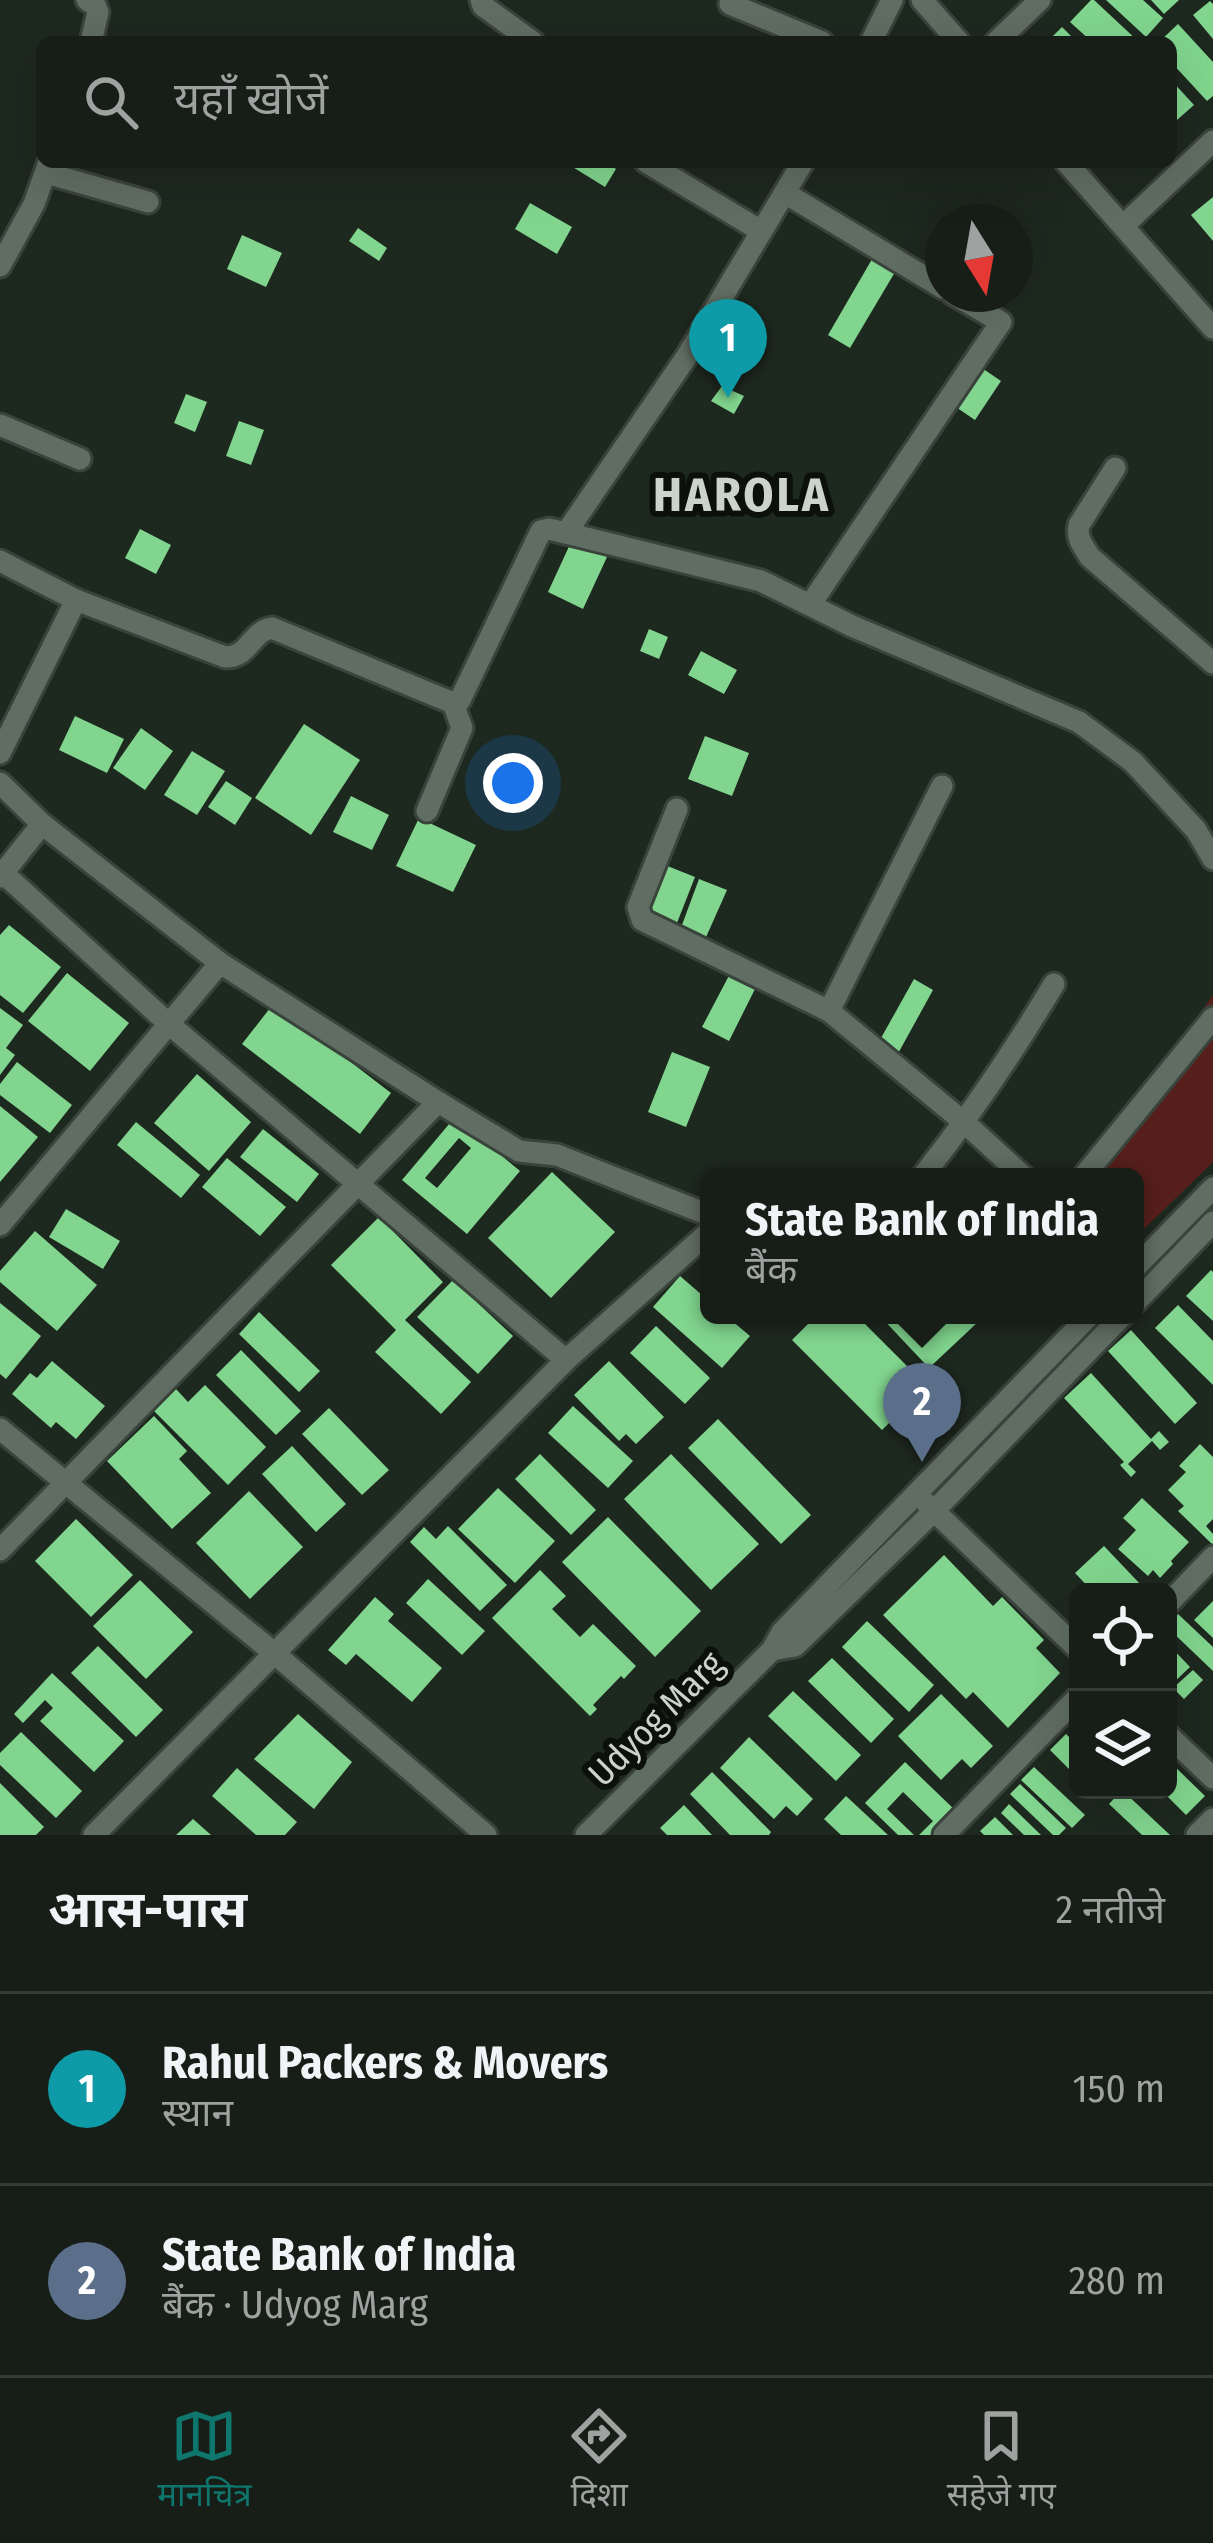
<!DOCTYPE html>
<html lang="hi">
<head>
<meta charset="utf-8">
<style>
	:root { --surface:#161e17; --page:#232b24; --text:#f1f3f6; --muted:#9ea2a1; --line:#353c36; --accent:#0f766e }
	body { margin:0; font-family:"Fira Sans Condensed","Noto Sans Devanagari",sans-serif; background:var(--page); color:var(--text) }
	.controls { position:absolute; right:36px; bottom:36px; display:grid; overflow:hidden; border-radius:18px; box-shadow:0 12px 48px #0002 }
	.controls button { width:108px; height:108px; display:grid; place-items:center; padding:0; border:0; border-bottom:3px solid var(--line); background:var(--surface); color:var(--text); font:60px sans-serif }
	.compass { position:absolute; left:925px; top:204px; width:108px; height:108px; border-radius:50%; background:var(--surface); box-shadow:0 12px 48px #0002; rotate:169deg }
	.you { position:absolute; left:513px; top:783px; width:42px; height:42px; margin:-30px; border:9px solid #fff; border-radius:50%; background:#1a73e8; box-shadow:0 0 0 18px #1a73e833 }
	.badge { display:grid; place-items:center; width:78px; height:78px; border-radius:50%; background:var(--accent); color:#fff; font-size:39px; font-weight:700 }
	.pin { position:absolute; translate:-50% -99px; filter:drop-shadow(0 3px 6px #0008) }
	.pin::after { content:''; position:absolute; top:63px; width:42px; height:36px; background:inherit; clip-path:polygon(0 0,100% 0,50% 100%) }
	.popup { position:absolute; left:700px; top:1168px; width:444px; height:156px; box-sizing:border-box; display:grid; place-content:center; border-radius:18px; background:var(--surface); filter:drop-shadow(0 3px 9px #0005); font-size:39px; white-space:nowrap; color:var(--muted) }
	.popup b { font-size:45px; color:var(--text) }
	.popup::after { content:''; position:absolute; left:50%; top:100%; margin-left:-24px; border:24px solid transparent; border-top-color:var(--surface) }
	.list { margin:0; padding:0; list-style:none }
	h2 { display:flex; justify-content:space-between; align-items:center; height:156px; margin:0; padding:0 48px; font-size:51px }
	h2 small { font-size:39px; font-weight:400; color:var(--muted) }
	.list li { display:grid; grid-template-columns:78px 1fr auto; gap:36px; align-items:center; box-sizing:border-box; height:192px; padding:0 48px; border-top:3px solid var(--line) }
	.list b { display:block; font-size:45px; white-space:nowrap }
	.list p { margin:0; font-size:39px; white-space:nowrap; color:var(--muted) }
	.list em { font-size:39px; font-style:normal; color:var(--muted) }
	.icon { flex:none; width:66px; height:66px; fill:none; stroke:currentColor; stroke-width:2; stroke-linecap:round; stroke-linejoin:round }
	.map { position:relative; flex:none; width:1213px; height:1835px; overflow:hidden }
	.search { position:absolute; background:var(--surface); box-shadow:0 12px 48px #0002; left:36px; right:36px; top:36px; height:132px; display:flex; align-items:center; gap:30px; box-sizing:border-box; padding:0 42px; border-radius:18px; color:var(--muted); font-size:45px }
	.sheet { height:540px; background:var(--surface) }
	nav { display:flex; justify-content:space-around; align-items:center; box-sizing:border-box; height:168px; border-top:3px solid var(--line); background:var(--surface); font-size:33px; color:var(--muted) }
	nav a { display:grid; justify-items:center; gap:6px }
	nav .on { color:var(--accent) }
	.map>svg:first-child { display:block }
	.green { fill:#571f1c }
	.building { fill:#81d58e; fill-rule:evenodd }
	.lines { fill:none; stroke-linecap:round; stroke-linejoin:round }
	.minor-casing { stroke:#3a433b; stroke-width:27 }
	.minor { stroke:#606d62; stroke-width:21 }
	.labels { text-anchor:middle; dominant-baseline:central; stroke-width:12; stroke-linejoin:round; paint-order:stroke }
	.street-label { font-size:36px; fill:#ccd3cd; stroke:#0b100b }
	.district-label { font-size:48px; font-weight:bold; letter-spacing:3px; fill:#ccd3cd; stroke:#0b100b }
</style>
</head>
<body>
<div class="map">
<svg width="1213" height="1835" viewBox="0 0 1213 1835">
	<rect width="100%" height="100%" fill="#1d281f"/>
	<!-- green -->
	<polygon class="green" points="1213,995 1213,1162 1139,1234 1135,1231 1135,1177 1082,1177"/>
	<!-- building -->
	<g class="building">
		<polygon points="1091,0 1094,0 1139,42 1092,42 1070,22"/>
		<polygon points="1106,0 1143,0 1163,18 1146,37"/>
		<polygon points="1151,0 1179,0 1164,14"/>
		<polygon points="1210,1 1213,4 1213,39 1193,15"/>
		<polygon points="1178,24 1213,62 1213,96 1207,101 1171,62 1171,42 1159,42"/>
		<polygon points="1062,27 1077,42 1047,42"/>
		<polygon points="1171,80 1194,105 1177,120 1171,114"/>
		<polygon points="573,162 605,162 616,169 605,187 571,166"/>
		<polygon points="1213,197 1213,241 1191,215"/>
		<polygon points="530,203 572,227 557,254 515,229"/>
		<polygon points="358,228 387,248 379,261 349,241"/>
		<polygon points="242,235 282,253 266,287 227,269"/>
		<polygon points="875,254 898,267 850,348 828,335"/>
		<polygon points="976,364 1001,381 975,420 950,403"/>
		<polygon points="722,386 744,396 734,414 711,401"/>
		<polygon points="186,394 207,402 195,432 174,423"/>
		<polygon points="239,421 264,430 251,465 226,456"/>
		<polygon points="140,529 171,545 156,574 125,558"/>
		<polygon points="572,540 607,557 583,609 548,592"/>
		<polygon points="649,629 668,637 659,659 640,651"/>
		<polygon points="701,651 737,670 724,694 688,675"/>
		<polygon points="75,716 124,739 107,773 59,750"/>
		<polygon points="304,724 360,760 311,835 255,798"/>
		<polygon points="141,728 173,751 145,790 113,768"/>
		<polygon points="705,736 749,753 732,796 688,779"/>
		<polygon points="192,751 225,771 197,815 164,795"/>
		<polygon points="226,781 252,798 235,825 208,807"/>
		<polygon points="351,796 389,815 372,850 333,832"/>
		<polygon points="419,818 476,845 453,892 396,866"/>
		<polygon points="660,863 695,877 675,928 640,914"/>
		<polygon points="699,879 727,890 703,944 679,933"/>
		<polygon points="9,925 61,967 23,1013 0,995 0,935"/>
		<polygon points="733,968 759,981 729,1041 702,1027"/>
		<polygon points="67,973 129,1023 90,1071 28,1021"/>
		<polygon points="914,979 933,990 895,1059 876,1047"/>
		<polygon points="274,1003 391,1093 360,1134 242,1044"/>
		<polygon points="0,1008 23,1025 6,1048 15,1055 0,1075"/>
		<polygon points="672,1052 710,1067 686,1127 648,1112"/>
		<polygon points="17,1062 72,1105 50,1133 0,1095 0,1084"/>
		<polygon points="197,1074 251,1122 209,1171 154,1123"/>
		<polygon points="0,1106 38,1137 0,1182"/>
		<path d="M455,1117L520,1171L467,1234L402,1180ZM459,1138L471,1148L437,1188L425,1178Z"/>
		<polygon points="136,1122 200,1175 181,1198 117,1145"/>
		<polygon points="263,1129 319,1174 297,1202 240,1157"/>
		<polygon points="227,1158 286,1207 260,1236 202,1187"/>
		<polygon points="552,1172 615,1232 551,1298 488,1238"/>
		<polygon points="66,1209 120,1241 103,1269 49,1237"/>
		<polygon points="379,1217 443,1282 405,1320 471,1382 441,1414 375,1352 396,1330 331,1265"/>
		<polygon points="35,1231 97,1285 57,1331 0,1282 0,1271"/>
		<polygon points="1211,1270 1213,1272 1213,1321 1186,1296"/>
		<polygon points="680,1276 709,1301 709,1315 725,1315 750,1336 722,1368 653,1307"/>
		<polygon points="453,1280 513,1336 478,1374 417,1317"/>
		<polygon points="0,1303 41,1336 6,1379 0,1374"/>
		<polygon points="1178,1305 1213,1341 1213,1385 1155,1328"/>
		<polygon points="259,1312 320,1371 299,1392 239,1334"/>
		<polygon points="817,1315 856,1315 927,1386 882,1430 792,1340"/>
		<polygon points="879,1315 974,1315 979,1321 929,1368"/>
		<polygon points="656,1326 710,1378 685,1404 630,1353"/>
		<polygon points="1131,1330 1197,1403 1175,1424 1108,1351"/>
		<polygon points="241,1350 301,1411 276,1435 216,1375"/>
		<polygon points="52,1361 105,1406 76,1439 56,1422 51,1428 12,1394 30,1373 37,1378"/>
		<polygon points="609,1361 664,1417 636,1444 626,1434 619,1441 574,1395"/>
		<polygon points="1091,1373 1151,1439 1159,1431 1169,1442 1160,1450 1152,1441 1128,1464 1136,1472 1131,1477 1120,1465 1124,1462 1064,1398"/>
		<polygon points="205,1385 266,1447 228,1485 154,1411 176,1389 188,1402"/>
		<polygon points="573,1406 633,1461 608,1488 548,1433"/>
		<polygon points="329,1408 389,1470 362,1495 302,1434"/>
		<polygon points="154,1416 187,1451 179,1459 211,1493 172,1529 107,1461"/>
		<polygon points="718,1419 811,1515 781,1544 688,1448"/>
		<polygon points="1200,1444 1213,1457 1213,1519 1206,1526 1213,1534 1213,1545 1178,1511 1184,1506 1168,1490 1186,1472 1179,1466"/>
		<polygon points="292,1446 346,1504 316,1532 262,1474"/>
		<polygon points="540,1454 596,1510 571,1535 515,1479"/>
		<polygon points="671,1454 759,1544 711,1590 624,1499"/>
		<polygon points="498,1488 555,1541 515,1583 458,1529"/>
		<polygon points="249,1491 303,1547 250,1599 196,1543"/>
		<polygon points="1142,1498 1189,1542 1171,1561 1173,1564 1160,1578 1153,1570 1148,1576 1118,1549 1136,1530 1123,1518"/>
		<polygon points="608,1517 701,1611 655,1657 562,1562"/>
		<polygon points="76,1519 133,1575 91,1617 35,1561"/>
		<polygon points="448,1526 507,1585 480,1611 410,1542 424,1527 436,1539"/>
		<polygon points="1104,1546 1142,1586 1136,1592 1093,1592 1075,1573"/>
		<polygon points="944,1555 993,1606 1002,1597 1044,1640 1036,1648 1060,1673 1008,1728 973,1692 966,1699 883,1615"/>
		<polygon points="540,1570 566,1596 552,1609 580,1637 593,1624 636,1666 624,1679 621,1676 593,1705 597,1709 590,1716 492,1618"/>
		<polygon points="428,1579 485,1631 462,1655 406,1603"/>
		<polygon points="140,1580 193,1632 146,1679 93,1626"/>
		<polygon points="375,1597 394,1614 388,1621 442,1668 412,1702 356,1654 346,1665 328,1650"/>
		<polygon points="1213,1601 1213,1638 1194,1620"/>
		<polygon points="1178,1614 1213,1647 1213,1671 1168,1628"/>
		<polygon points="867,1621 934,1685 909,1712 842,1647"/>
		<polygon points="1168,1644 1190,1667 1172,1684 1168,1680"/>
		<polygon points="98,1646 163,1710 136,1737 71,1673"/>
		<polygon points="832,1658 894,1719 871,1743 808,1681"/>
		<polygon points="1193,1670 1203,1680 1184,1699 1173,1688"/>
		<polygon points="52,1673 124,1741 94,1772 40,1721 53,1708 45,1700 23,1723 14,1714"/>
		<polygon points="793,1691 861,1755 836,1781 768,1716"/>
		<polygon points="941,1694 993,1746 971,1768 962,1759 941,1780 898,1736"/>
		<polygon points="298,1714 352,1762 314,1809 254,1759"/>
		<polygon points="21,1732 82,1791 56,1818 0,1765 0,1753"/>
		<polygon points="1066,1734 1078,1746 1078,1778 1050,1750"/>
		<polygon points="749,1737 813,1799 797,1816 786,1806 774,1819 720,1768"/>
		<polygon points="1168,1760 1205,1796 1186,1815 1161,1790 1168,1790"/>
		<polygon points="905,1762 955,1810 946,1835 919,1835 933,1821 903,1792 887,1809 914,1835 898,1835 865,1803"/>
		<polygon points="1034,1767 1085,1815 1072,1828 1021,1780"/>
		<polygon points="237,1768 297,1822 285,1835 256,1835 212,1796"/>
		<polygon points="712,1772 771,1832 769,1835 730,1835 690,1794"/>
		<polygon points="0,1783 44,1827 36,1835 0,1835"/>
		<polygon points="1020,1784 1066,1828 1059,1835 1053,1835 1010,1794"/>
		<polygon points="1122,1790 1170,1835 1142,1835 1109,1804"/>
		<polygon points="846,1796 888,1835 841,1835 824,1819"/>
		<polygon points="1009,1804 1041,1835 1024,1835 1001,1813"/>
		<polygon points="684,1805 712,1835 667,1835 660,1828"/>
		<polygon points="995,1817 1013,1835 984,1835 980,1831"/>
		<polygon points="193,1819 211,1835 176,1835"/>
	</g>
	<g class="lines">
		<defs>
			<g id="minor">
				<polyline points="87,0 95,5 98,12 91,42"/>
				<polyline points="481,0 483,6 533,42"/>
				<polyline points="922,0 959,42"/>
				<polyline points="730,4 822,42"/>
				<polyline points="871,42 892,0"/>
				<polyline points="996,42 1040,0"/>
				<polyline points="646,162 761,231"/>
				<polyline points="803,162 687,356 566,533 761,581 852,626 1079,722 1133,762 1196,830 1213,859"/>
				<polyline points="1066,162 1213,328"/>
				<polyline points="46,173 148,202"/>
				<polyline points="785,193 943,288"/>
				<polyline points="1123,226 1213,141"/>
				<polyline points="0,266 34,204 49,162"/>
				<polyline points="0,425 80,459"/>
				<path d="M1115,468L1079,525C1076,538 1083,546 1090,557L1213,663"/>
				<path d="M0,561L76,600L225,657C249,658 251,631 272,628L453,703L460,700L541,531L549,529L566,533"/>
				<polyline points="810,605 1001,322 953,294"/>
				<polyline points="0,753 76,600"/>
				<polyline points="0,783 42,824 220,963 438,1102 519,1151 557,1155 709,1215"/>
				<polyline points="677,809 638,907 642,920 829,1011 965,1123 1024,1177"/>
				<polyline points="427,811 462,728 453,703"/>
				<polyline points="3,873 169,1024 566,1360"/>
				<polyline points="0,877 42,824"/>
				<polyline points="829,1011 942,786"/>
				<path d="M922,1177C971,1115 1014,1051 1054,984"/>
				<polyline points="1083,1177 1213,1018"/>
				<polyline points="0,1225 220,963"/>
				<polyline points="1135,1268 1213,1188"/>
				<polyline points="1135,1303 1213,1222"/>
				<polyline points="0,1429 274,1653 486,1835"/>
				<polyline points="927,1504 1078,1649"/>
				<polyline points="0,1550 438,1102"/>
				<polyline points="1168,1604 1213,1557"/>
				<polyline points="772,1650 795,1646 934,1511 1123,1315"/>
				<polyline points="1168,1735 1213,1778"/>
				<polyline points="94,1835 566,1360 709,1232"/>
				<polyline points="586,1835 772,1650 782,1632 1090,1315"/>
				<polyline points="944,1835 1078,1697"/>
				<polyline points="1197,1835 1213,1819"/>
			</g>
		</defs>
		<!-- minor casing -->
		<use href="#minor" class="minor-casing"/>
		<!-- minor -->
		<use href="#minor" class="minor"/>
	</g>
	<g class="labels">
		<!-- street labels -->
		<g class="street-label">
			<text transform="translate(656 1719) rotate(-45)">Udyog Marg</text>
		</g>
		<!-- district labels -->
		<g class="district-label">
			<text x="742" y="495">HAROLA</text>
		</g>
	</g>
</svg>
<div class="controls">
<button><svg class="icon" aria-label="locate" viewBox="0 0 24 24"><circle cx="12" cy="12" r="6"/><path d="M12 2v4M12 18v4M2 12h4M18 12h4"/></svg></button>
<button><svg class="icon" aria-label="layers" viewBox="0 0 24 24"><path d="M12 4l9 5-9 5-9-5zM3 14l9 5 9-5"/></svg></button>
</div>
<svg class="compass" viewBox="-18 -18 36 36"><path d="M0-13l5 13h-10z" fill="#e53935"/><path d="M0 13l5-13h-10z" fill="#9ea2a1"/></svg>
<div class="you"></div>
<div class="pin badge" style="left:728px;top:398px;background:#0f9aa8">1</div>
<div class="pin badge" style="left:922px;top:1462px;background:#5c6f8a">2</div>
<div class="popup"><b>State Bank of India</b>बैंक</div>
<div class="search"><svg class="icon" aria-label="search" viewBox="0 0 24 24"><circle cx="10" cy="10" r="6"/><path d="M15 15l6 6"/></svg>यहाँ खोजें</div>
</div>
<section class="sheet">
<h2>आस-पास<small>2 नतीजे</small></h2>
<ul class="list">
<li><span class="badge" style="background:#0f9aa8">1</span><div><b>Rahul Packers &amp; Movers</b><p>स्थान</p></div><em>150 m</em></li>
<li><span class="badge" style="background:#5c6f8a">2</span><div><b>State Bank of India</b><p>बैंक · Udyog Marg</p></div><em>280 m</em></li>
</ul>
</section>
<nav>
<a class="on"><svg class="icon" aria-label="map" viewBox="0 0 24 24"><path d="M3 6l6-2 6 2 6-2v14l-6 2-6-2-6 2zM9 4v14M15 6v14"/></svg>मानचित्र</a>
<a><svg class="icon" aria-label="directions" viewBox="0 0 24 24"><path d="M12 3l9 9-9 9-9-9zM9 14v-3h6M13 9l2 2-2 2"/></svg>दिशा</a>
<a><svg class="icon" aria-label="saved" viewBox="0 0 24 24"><path d="M7 4h10v16l-5-4-5 4z"/></svg>सहेजे गए</a>
</nav>
</body>
</html>
